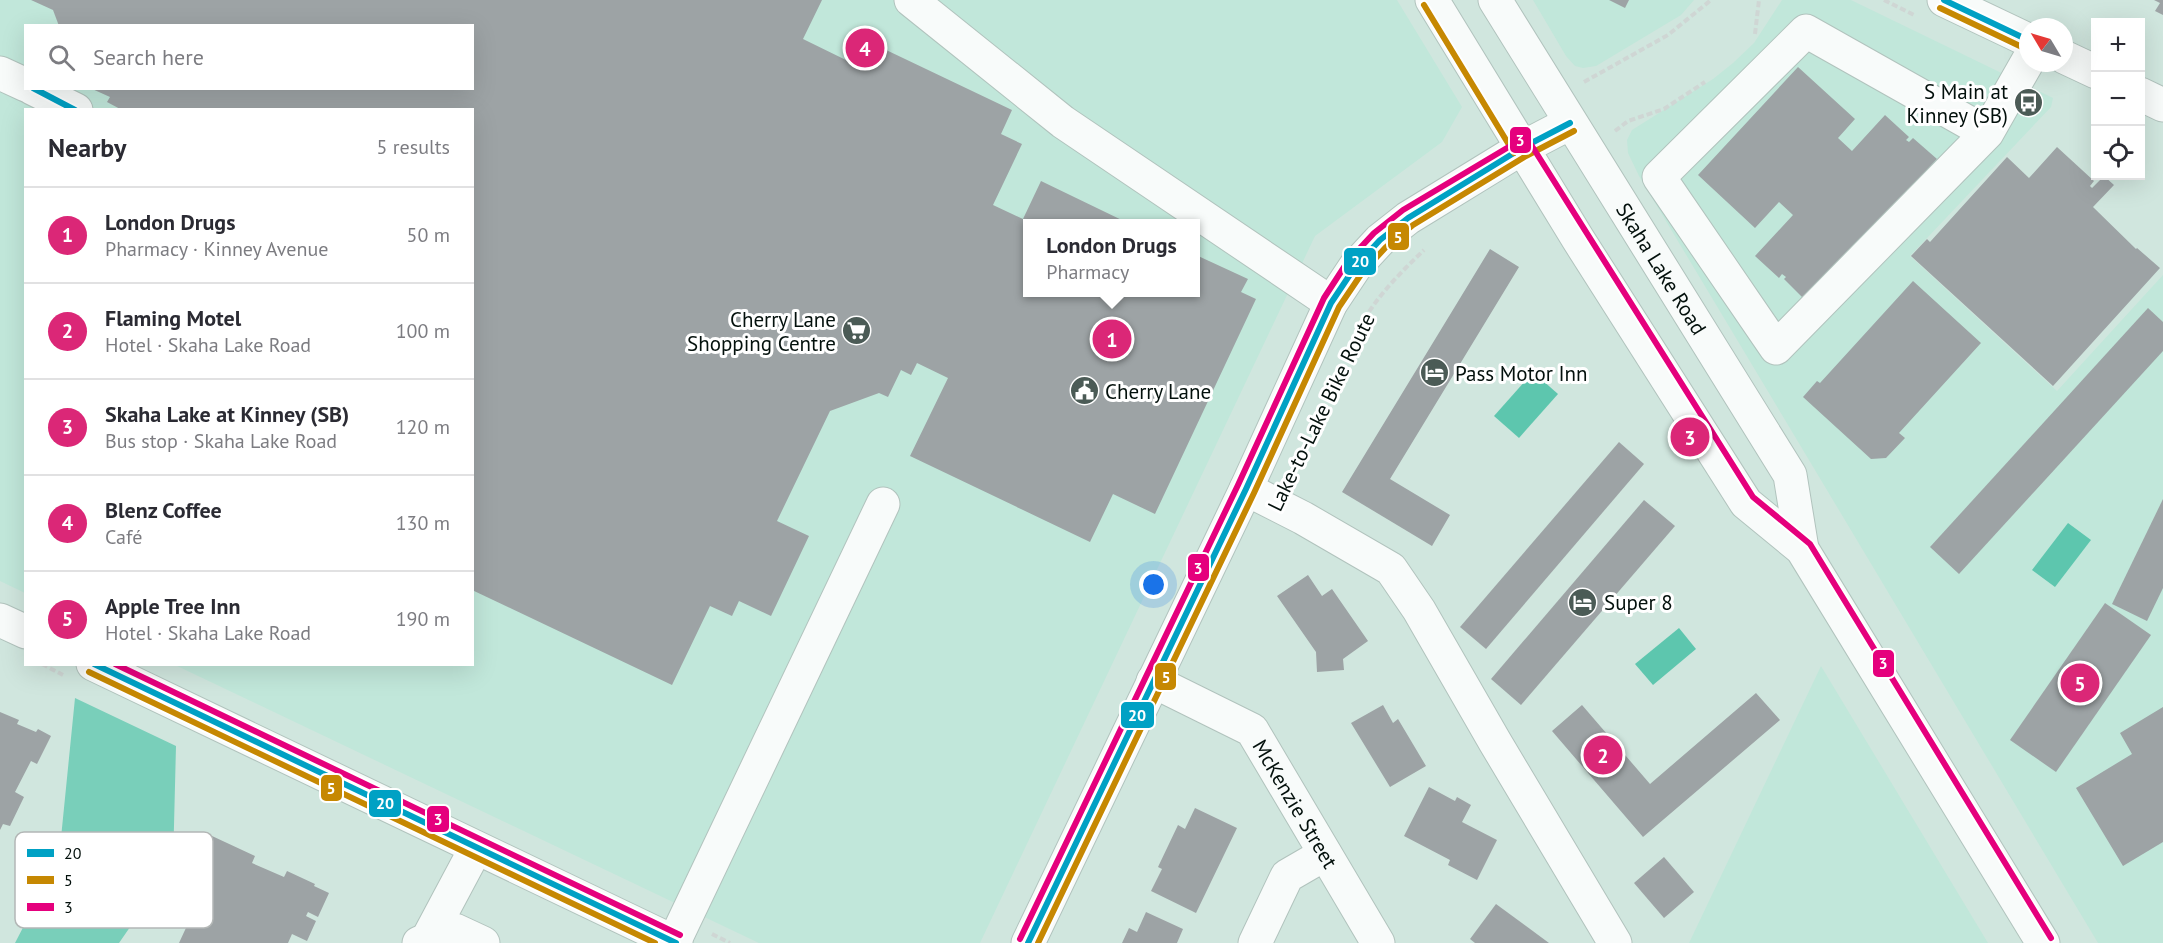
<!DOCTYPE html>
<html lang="en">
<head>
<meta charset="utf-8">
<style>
	:root { --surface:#fff; --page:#f2f2f3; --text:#2b2b33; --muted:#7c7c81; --line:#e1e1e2; --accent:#db2777 }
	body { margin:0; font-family:"PT Sans",sans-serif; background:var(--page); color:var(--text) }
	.controls { position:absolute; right:18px; top:18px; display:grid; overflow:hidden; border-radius:0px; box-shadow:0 6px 24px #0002 }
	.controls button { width:54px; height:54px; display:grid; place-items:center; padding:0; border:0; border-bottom:2px solid var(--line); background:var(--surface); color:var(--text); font:30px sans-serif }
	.compass { position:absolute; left:2019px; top:18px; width:54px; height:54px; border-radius:50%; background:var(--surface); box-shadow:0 6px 24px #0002; rotate:308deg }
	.you { position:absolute; left:1154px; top:585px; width:21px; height:21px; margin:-15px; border:4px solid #fff; border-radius:50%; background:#1a73e8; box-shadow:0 0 0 9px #1a73e833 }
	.badge { display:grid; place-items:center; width:39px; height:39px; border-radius:50%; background:var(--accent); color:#fff; font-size:20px; font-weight:700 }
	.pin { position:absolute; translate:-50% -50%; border:3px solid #fff; box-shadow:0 2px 6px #0006 }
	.popup { position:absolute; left:1023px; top:219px; width:177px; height:78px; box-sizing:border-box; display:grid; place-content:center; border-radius:0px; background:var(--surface); filter:drop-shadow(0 2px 4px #0005); font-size:20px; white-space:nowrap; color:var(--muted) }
	.popup b { font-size:22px; color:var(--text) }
	.popup::after { content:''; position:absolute; left:50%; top:100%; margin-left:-12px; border:12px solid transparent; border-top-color:var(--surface) }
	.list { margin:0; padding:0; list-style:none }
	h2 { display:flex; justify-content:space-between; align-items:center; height:78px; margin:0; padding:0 24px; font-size:26px }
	h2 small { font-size:20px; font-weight:400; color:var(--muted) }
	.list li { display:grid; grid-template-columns:39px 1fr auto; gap:18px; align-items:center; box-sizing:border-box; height:96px; padding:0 24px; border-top:2px solid var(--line) }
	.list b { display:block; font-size:22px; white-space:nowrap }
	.list p { margin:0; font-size:20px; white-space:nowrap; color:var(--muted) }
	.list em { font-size:20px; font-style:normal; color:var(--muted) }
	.icon { flex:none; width:33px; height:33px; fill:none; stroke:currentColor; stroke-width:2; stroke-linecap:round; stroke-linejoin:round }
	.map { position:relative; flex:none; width:2163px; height:943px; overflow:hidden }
	.search { position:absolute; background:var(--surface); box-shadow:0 6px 24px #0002; left:24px; top:24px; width:450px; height:66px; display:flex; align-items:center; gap:15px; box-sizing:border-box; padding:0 21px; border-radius:0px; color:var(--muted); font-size:22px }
	.panel { position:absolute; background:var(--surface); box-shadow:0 6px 24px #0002; left:24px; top:108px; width:450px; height:558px; border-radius:0px }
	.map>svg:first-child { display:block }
	.built { fill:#c1e7da; fill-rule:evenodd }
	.forest { fill:#79cfba }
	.water { fill:#5dc6ae }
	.building { fill:#9da3a5 }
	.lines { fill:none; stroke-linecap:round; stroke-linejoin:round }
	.minor-casing { stroke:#b1c3bd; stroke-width:35 }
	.major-casing { stroke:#b1c3bd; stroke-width:35 }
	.path { stroke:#cfd6d4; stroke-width:4; stroke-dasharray:6 3; stroke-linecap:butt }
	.minor { stroke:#f8fbfa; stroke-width:33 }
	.major { stroke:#f8fbfa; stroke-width:33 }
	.bus-1-casing { stroke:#fff; stroke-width:10 }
	.bus-2-casing { stroke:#fff; stroke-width:10 }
	.bus-3-casing { stroke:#fff; stroke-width:10 }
	.bus-1 { stroke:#00a1c4; stroke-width:6 }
	.bus-2 { stroke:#c68802; stroke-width:6 }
	.bus-3 { stroke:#e5007d; stroke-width:6 }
	.labels { text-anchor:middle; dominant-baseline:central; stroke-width:6; stroke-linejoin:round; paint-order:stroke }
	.poi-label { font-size:21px; fill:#03100c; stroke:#fff; text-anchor:start }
	.street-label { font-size:21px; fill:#03100c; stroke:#fff }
	.key { fill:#fff; stroke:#b3b7b6; stroke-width:1.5 }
	.key-label { font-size:16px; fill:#03100c }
	.line-badge { stroke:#fff; stroke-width:2 }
	.badge-label { font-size:16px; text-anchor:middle; font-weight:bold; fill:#fff }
</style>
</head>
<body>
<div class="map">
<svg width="2163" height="943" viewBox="0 0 2163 943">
	<rect width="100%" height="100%" fill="#d0e6de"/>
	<!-- built -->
	<g class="built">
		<path d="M0,0H1397L1462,107L1442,142L1315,236L980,943H759L175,665L472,664V110H26L25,593L0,581ZM26,26H472V88H26ZM1028,224H1196V292H1028Z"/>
		<polygon points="1533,0 1694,0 1681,15 1596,66 1583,68 1575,66 1566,56"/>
		<polygon points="1782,0 1851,0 2053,98 2051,107 1910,256 2057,391 2163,275 2163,943 2098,943 1639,176 1628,153 1627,140 1632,130 1713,79 1733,63 1754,43"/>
		<polygon points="1821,666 1988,943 1689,943"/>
	</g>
	<!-- forest -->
	<polygon class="forest" points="75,698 176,746 173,865 119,943 15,943 59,858"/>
	<!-- water -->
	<g class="water">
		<polygon points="1533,372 1558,394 1519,438 1494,416"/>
		<polygon points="2068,523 2091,540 2055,587 2032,570"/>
		<polygon points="1679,628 1696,649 1653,685 1635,664"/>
	</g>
	<!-- building -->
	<g class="building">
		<polygon points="31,0 822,0 803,39 850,62 861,38 1012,110 1001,134 1022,144 993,205 1023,219 1041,181 1130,224 1028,224 1028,292 1196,292 1196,255 1248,279 1241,292 1256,299 1155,514 1113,494 1090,542 910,456 948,378 917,363 911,375 901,370 888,397 879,393 830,411 777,521 809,536 771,616 739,601 732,616 710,606 672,685 472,590 472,110 122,110 107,102 110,97 90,88 472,88 472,26 59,26 53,10"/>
		<polygon points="1609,0 1629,0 1625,8"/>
		<polygon points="2154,0 2163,0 2163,15 2155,11 2160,3"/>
		<polygon points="1798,67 1855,119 1838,138 1852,151 1885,115 1909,137 1906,140 1909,142 1913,138 1937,159 1806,301 1784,279 1786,277 1782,274 1779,278 1755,256 1793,215 1779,202 1755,228 1698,175"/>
		<polygon points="2057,147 2094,181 2090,186 2092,188 2104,176 2114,185 2093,207 2136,249 2137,248 2160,268 2053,386 1911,256 1927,239 1930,242 2007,157 2029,178"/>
		<polygon points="1490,249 1519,267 1390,479 1450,515 1432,546 1342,492"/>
		<polygon points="1913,281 1981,343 1899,433 1905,438 1886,458 1871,459 1803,397 1817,381 1820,383"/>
		<polygon points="2148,308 2163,322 2163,351 1959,574 1930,547"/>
		<polygon points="1619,442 1644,464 1486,649 1460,627"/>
		<polygon points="2163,499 2163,588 2147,621 2112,604"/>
		<polygon points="1644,500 1675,526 1521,705 1491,679"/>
		<polygon points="1308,575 1322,596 1332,589 1368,641 1343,659 1344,670 1317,672 1316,652 1277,596"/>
		<polygon points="2105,603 2151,635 2056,772 2010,740"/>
		<polygon points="1756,693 1780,720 1643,837 1552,731 1582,705 1650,784"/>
		<polygon points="1383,705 1393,723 1398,719 1426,766 1390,787 1351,723"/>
		<polygon points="2163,707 2163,842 2123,866 2076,788 2132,754 2120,733"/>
		<polygon points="0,712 19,720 17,724 36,732 38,729 51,736 37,764 31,761 15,792 24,797 10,826 3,824 0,830"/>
		<polygon points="1429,787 1455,801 1457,797 1471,805 1462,822 1497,840 1477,880 1448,865 1450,860 1404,836"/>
		<polygon points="1195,808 1237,828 1196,913 1151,891 1162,869 1158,867 1178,825 1185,829"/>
		<polygon points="212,836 255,856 252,863 284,877 287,871 315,884 314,886 329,893 318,917 308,912 306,916 316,921 307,941 292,934 288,943 179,943 191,917 188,910 202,905 208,894 196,888 207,864 202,861"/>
		<polygon points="1664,857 1694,892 1664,918 1634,883"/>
		<polygon points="1496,904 1549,943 1475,943 1470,939"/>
		<polygon points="1146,912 1183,929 1177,943 1122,943 1129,928 1137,932"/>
	</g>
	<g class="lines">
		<defs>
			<g id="minor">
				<polyline points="911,0 1063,122 1331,303"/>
				<polyline points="1944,0 2028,40"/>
				<polyline points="2064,57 2096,72"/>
				<polyline points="0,73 26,85"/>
				<polyline points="32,88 76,110"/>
				<polyline points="2140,94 2163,105"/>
				<polyline points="1987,133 1806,31 1659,177 1776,348 1987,133 2028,61"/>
				<polyline points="1246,489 1303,518 1391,569 1419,610 1495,742 1615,943"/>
				<polyline points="0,620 26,632"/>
				<polyline points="93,664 676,943"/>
				<path id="s1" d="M1153,681L1252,730L1378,943"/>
				<polyline points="427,940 476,848"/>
				<polyline points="674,942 883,504"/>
				<polyline points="419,943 455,930 483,943"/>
				<polyline points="1028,943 1246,489 1331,303 1355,267 1380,240 1408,218 1522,148 1570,123"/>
				<polyline points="1255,943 1287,876 1325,854"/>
			</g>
			<g id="major">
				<polyline points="1432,0 1578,239 1746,503 1802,549 2043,943"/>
				<path id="s2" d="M1495,0L1790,475L1802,549"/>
			</g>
		</defs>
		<!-- minor casing -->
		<use href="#minor" class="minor-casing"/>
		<!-- major casing -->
		<use href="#major" class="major-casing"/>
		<!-- path -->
		<g class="path">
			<polyline points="1884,0 1916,16"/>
			<polyline points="1755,34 1759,0"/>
			<polyline points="1584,82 1668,35 1711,0"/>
			<polyline points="1615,131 1628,121 1664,109 1705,82"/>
			<path d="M1356,335C1371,302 1398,275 1424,250"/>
			<polyline points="42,664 63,675"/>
			<polyline points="712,934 730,943"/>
		</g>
		<!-- minor -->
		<use href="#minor" class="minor"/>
		<!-- major -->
		<use href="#major" class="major"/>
		<defs>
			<g id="bus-1">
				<polyline points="1944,0 2028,40"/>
				<polyline points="33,88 75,110"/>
				<polyline points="94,664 676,943"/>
				<polyline points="1028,943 1246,489 1331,303 1355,267 1380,240 1408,218 1522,148 1570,123"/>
			</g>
			<g id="bus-2">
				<polyline points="1424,5 1514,153"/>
				<polyline points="1940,8 2024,48"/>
				<polyline points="89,672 655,943"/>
				<polyline points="1038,943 1254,493 1339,307 1362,273 1386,247 1413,225 1526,156 1574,131"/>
			</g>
			<g id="bus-3">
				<polyline points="115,664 680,935"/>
				<polyline points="1020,939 1238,485 1324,298 1348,261 1374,233 1403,210 1522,139 1530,143 1753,497 1810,544 2051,938"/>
			</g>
		</defs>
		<!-- bus-1 casing -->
		<use href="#bus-1" class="bus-1-casing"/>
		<!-- bus-2 casing -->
		<use href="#bus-2" class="bus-2-casing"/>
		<!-- bus-3 casing -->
		<use href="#bus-3" class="bus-3-casing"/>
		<!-- bus-1 -->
		<use href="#bus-1" class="bus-1"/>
		<!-- bus-2 -->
		<use href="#bus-2" class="bus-2"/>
		<!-- bus-3 -->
		<use href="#bus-3" class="bus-3"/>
	</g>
	<!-- icons -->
	<defs>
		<symbol id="bus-disc" viewBox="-11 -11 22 22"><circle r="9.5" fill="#4b5b56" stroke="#fff"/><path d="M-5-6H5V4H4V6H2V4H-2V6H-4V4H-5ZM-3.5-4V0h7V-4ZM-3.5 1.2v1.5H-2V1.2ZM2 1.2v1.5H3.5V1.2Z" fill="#fff"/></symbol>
		<symbol id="supermarket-disc" viewBox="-11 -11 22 22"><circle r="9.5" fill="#4b5b56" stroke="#fff"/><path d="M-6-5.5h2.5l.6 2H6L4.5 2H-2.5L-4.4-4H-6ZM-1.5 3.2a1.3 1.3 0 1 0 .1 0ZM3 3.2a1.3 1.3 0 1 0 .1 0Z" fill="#fff"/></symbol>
		<symbol id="hotel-disc" viewBox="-11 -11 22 22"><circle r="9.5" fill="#4b5b56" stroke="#fff"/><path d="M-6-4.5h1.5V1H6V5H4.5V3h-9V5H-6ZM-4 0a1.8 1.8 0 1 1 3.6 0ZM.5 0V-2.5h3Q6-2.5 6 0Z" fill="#fff"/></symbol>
		<symbol id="civic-disc" viewBox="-11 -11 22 22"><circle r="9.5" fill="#4b5b56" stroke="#fff"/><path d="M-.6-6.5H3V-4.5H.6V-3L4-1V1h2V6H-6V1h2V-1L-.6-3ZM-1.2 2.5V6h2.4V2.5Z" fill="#fff"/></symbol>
	</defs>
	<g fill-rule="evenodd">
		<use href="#bus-disc" x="2012" y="86" width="33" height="33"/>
		<use href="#supermarket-disc" x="840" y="314" width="33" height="33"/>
		<use href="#hotel-disc" x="1418" y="356" width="33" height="33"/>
		<use href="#civic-disc" x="1068" y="374" width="33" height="33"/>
		<use href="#hotel-disc" x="1566" y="586" width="33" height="33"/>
	</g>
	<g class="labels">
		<!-- poi labels -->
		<g class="poi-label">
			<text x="2008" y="91" text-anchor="end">S Main at<tspan x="2008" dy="24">Kinney (SB)</tspan></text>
			<text x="836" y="319" text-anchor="end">Cherry Lane<tspan x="836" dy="24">Shopping Centre</tspan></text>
			<text x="1455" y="373">Pass Motor Inn</text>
			<text x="1105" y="391">Cherry Lane</text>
			<text x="1604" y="602">Super 8</text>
		</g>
		<!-- street labels -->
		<g class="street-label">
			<text stroke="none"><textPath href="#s2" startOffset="316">Skaha Lake Road</textPath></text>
			<text transform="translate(1321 412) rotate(-64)">Lake-to-Lake Bike Route</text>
			<text stroke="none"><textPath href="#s1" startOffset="196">McKenzie Street</textPath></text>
		</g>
	</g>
	<!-- legend -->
	<rect x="15" y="832" width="198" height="96" rx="9" class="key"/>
	<rect x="27" y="849" width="27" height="8" fill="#00a1c4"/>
	<rect x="27" y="876" width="27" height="8" fill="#c68802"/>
	<rect x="27" y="903" width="27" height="8" fill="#e5007d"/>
	<g class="key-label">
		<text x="64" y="859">20</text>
		<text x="64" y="886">5</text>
		<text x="64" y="913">3</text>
	</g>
	<g class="line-badge">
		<rect x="1509" y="126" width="23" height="28" rx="6" fill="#e5007d"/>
		<rect x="1387" y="222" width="23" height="29" rx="6" fill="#c68802"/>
		<rect x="1343" y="247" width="34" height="29" rx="6" fill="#00a1c4"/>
		<rect x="1187" y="553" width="23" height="29" rx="6" fill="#e5007d"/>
		<rect x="1872" y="649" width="23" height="29" rx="6" fill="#e5007d"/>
		<rect x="1154" y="662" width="23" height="29" rx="6" fill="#c68802"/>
		<rect x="1120" y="701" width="35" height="28" rx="6" fill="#00a1c4"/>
		<rect x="320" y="774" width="23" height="28" rx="6" fill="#c68802"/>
		<rect x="368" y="789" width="34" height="29" rx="6" fill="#00a1c4"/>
		<rect x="426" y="805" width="24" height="28" rx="6" fill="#e5007d"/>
	</g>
	<g class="badge-label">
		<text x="1520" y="146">3</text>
		<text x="1398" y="243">5</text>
		<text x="1360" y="267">20</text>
		<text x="1198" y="574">3</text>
		<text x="1883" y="669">3</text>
		<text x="1166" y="683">5</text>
		<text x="1137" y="721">20</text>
		<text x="331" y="794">5</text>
		<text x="385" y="809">20</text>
		<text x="438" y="825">3</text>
	</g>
</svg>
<div class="controls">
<button>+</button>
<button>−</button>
<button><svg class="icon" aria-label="locate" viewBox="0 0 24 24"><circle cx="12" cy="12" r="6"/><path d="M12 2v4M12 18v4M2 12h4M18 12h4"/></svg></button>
</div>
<svg class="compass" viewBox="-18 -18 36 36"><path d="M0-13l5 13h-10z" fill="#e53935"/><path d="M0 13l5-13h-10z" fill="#7c7c81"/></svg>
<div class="you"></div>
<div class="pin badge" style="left:1112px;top:339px">1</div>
<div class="popup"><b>London Drugs</b>Pharmacy</div>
<div class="pin badge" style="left:1603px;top:755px">2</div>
<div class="pin badge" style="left:1690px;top:437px">3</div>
<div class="pin badge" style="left:865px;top:48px">4</div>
<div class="pin badge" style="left:2080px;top:683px">5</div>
<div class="search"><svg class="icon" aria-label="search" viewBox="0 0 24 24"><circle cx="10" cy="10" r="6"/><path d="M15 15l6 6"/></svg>Search here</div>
<section class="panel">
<h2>Nearby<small>5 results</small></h2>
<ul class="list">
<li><span class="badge">1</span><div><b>London Drugs</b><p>Pharmacy · Kinney Avenue</p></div><em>50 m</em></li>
<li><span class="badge">2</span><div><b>Flaming Motel</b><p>Hotel · Skaha Lake Road</p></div><em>100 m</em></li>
<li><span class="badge">3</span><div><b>Skaha Lake at Kinney (SB)</b><p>Bus stop · Skaha Lake Road</p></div><em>120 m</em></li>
<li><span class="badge">4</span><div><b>Blenz Coffee</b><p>Café</p></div><em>130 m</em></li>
<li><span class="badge">5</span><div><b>Apple Tree Inn</b><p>Hotel · Skaha Lake Road</p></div><em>190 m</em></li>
</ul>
</section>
</div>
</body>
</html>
